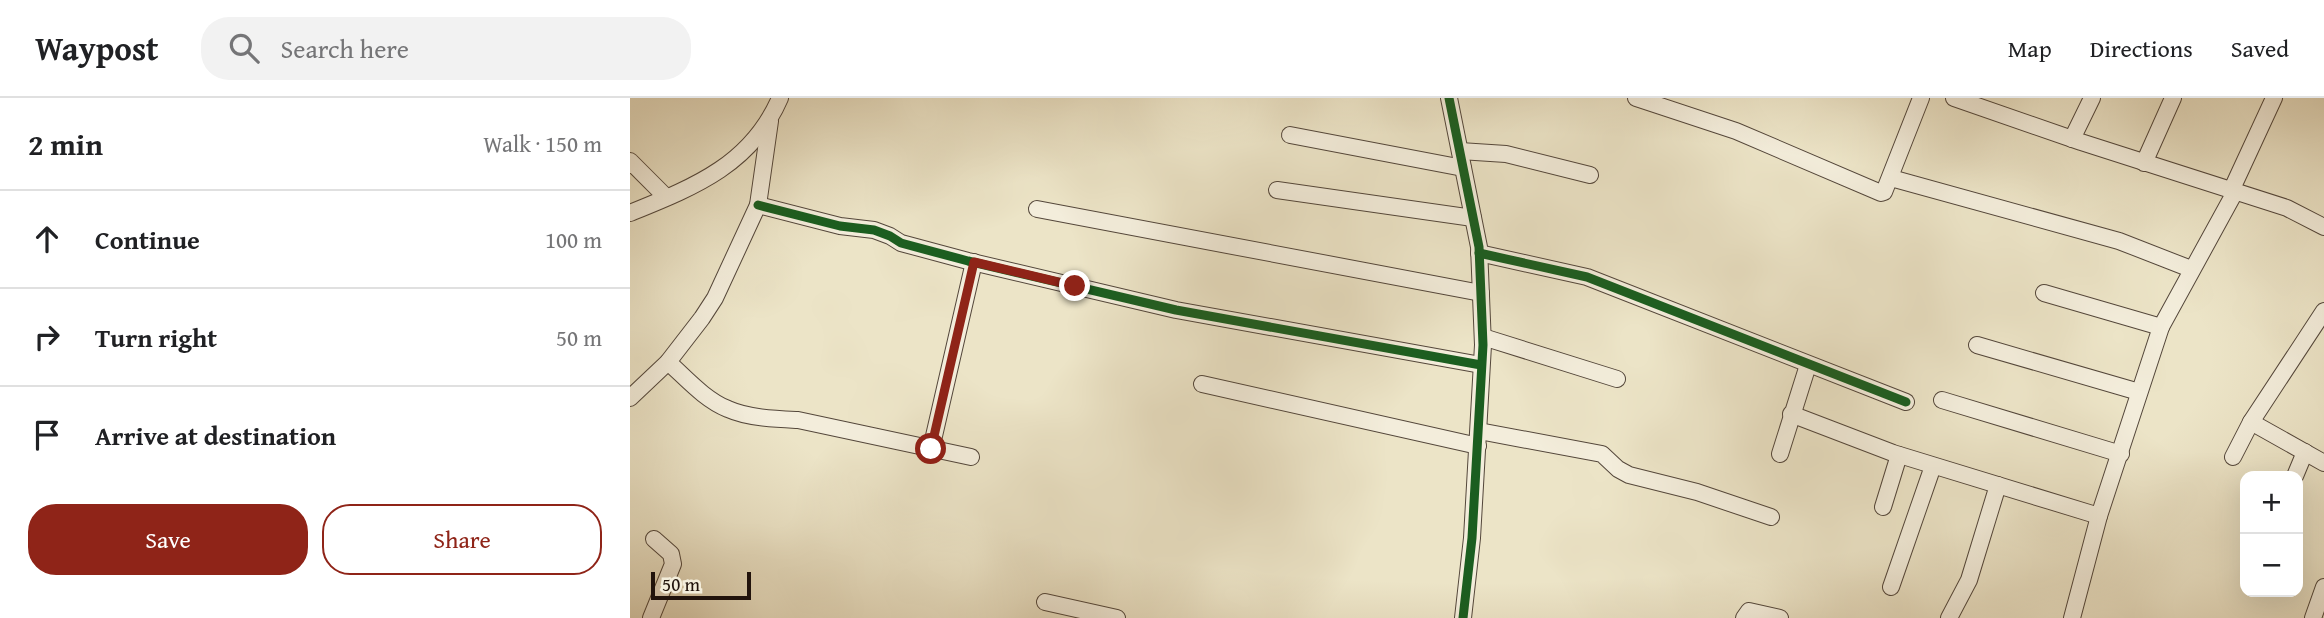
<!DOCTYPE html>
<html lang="en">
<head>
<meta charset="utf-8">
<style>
	:root { --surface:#fff; --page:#f2f2f2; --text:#202124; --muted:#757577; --line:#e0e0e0; --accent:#8f2418 }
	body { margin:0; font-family:"Gentium Book Plus",serif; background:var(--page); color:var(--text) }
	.controls { position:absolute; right:21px; bottom:21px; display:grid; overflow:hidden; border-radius:14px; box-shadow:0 7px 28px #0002 }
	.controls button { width:63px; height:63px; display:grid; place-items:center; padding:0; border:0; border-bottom:2px solid var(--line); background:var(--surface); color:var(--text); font:35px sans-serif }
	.scale { position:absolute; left:21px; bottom:18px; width:100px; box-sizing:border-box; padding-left:7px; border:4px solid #21130c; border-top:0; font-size:19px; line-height:24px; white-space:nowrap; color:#21130c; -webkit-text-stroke:5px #f3eddb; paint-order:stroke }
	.stop { position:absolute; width:21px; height:21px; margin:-16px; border:5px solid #8f2418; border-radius:50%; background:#fff }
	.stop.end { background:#8f2418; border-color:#fff; box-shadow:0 2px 7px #0008 }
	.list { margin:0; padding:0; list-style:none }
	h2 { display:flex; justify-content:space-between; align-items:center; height:91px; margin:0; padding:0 28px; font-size:30px }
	h2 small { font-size:23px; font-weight:400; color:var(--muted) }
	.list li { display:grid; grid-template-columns:46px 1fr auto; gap:21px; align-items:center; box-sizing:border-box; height:98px; padding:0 28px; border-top:2px solid var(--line) }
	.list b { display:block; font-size:26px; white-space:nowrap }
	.list em { font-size:23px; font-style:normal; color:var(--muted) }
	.actions { display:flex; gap:14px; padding:21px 28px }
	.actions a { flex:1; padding:16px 0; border:2px solid var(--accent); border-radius:28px; text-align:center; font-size:24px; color:var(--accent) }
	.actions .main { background:var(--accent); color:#fff }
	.icon { flex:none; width:38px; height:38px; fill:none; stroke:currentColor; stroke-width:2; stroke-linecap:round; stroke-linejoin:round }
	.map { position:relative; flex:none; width:1694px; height:520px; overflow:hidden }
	header { display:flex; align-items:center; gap:42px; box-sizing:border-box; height:98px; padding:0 35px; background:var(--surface); border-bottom:2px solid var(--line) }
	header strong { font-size:33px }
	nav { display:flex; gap:38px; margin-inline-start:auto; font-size:24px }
	.search { width:490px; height:63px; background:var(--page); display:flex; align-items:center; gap:18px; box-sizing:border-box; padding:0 24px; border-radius:28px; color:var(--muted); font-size:26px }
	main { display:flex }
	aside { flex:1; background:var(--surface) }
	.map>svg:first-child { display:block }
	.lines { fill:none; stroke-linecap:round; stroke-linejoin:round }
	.minor-casing { stroke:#54473b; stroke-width:18 }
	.minor { stroke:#f3eddb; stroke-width:16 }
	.cycleway-casing { stroke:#f3eddb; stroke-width:13 }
	.cycleway { stroke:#1b5e20; stroke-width:9 }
	.route { stroke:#8f2418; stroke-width:9 }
</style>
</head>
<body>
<header>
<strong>Waypost</strong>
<div class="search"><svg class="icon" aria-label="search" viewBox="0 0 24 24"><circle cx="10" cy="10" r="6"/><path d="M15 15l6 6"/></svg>Search here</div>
<nav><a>Map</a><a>Directions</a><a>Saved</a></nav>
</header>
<main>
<aside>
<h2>2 min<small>Walk · 150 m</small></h2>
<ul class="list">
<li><svg class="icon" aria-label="ahead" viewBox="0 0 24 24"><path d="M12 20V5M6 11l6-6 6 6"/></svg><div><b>Continue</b></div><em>100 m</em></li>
<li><svg class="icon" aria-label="right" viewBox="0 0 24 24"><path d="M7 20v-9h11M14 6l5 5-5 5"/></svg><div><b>Turn right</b></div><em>50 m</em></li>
<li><svg class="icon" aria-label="arrive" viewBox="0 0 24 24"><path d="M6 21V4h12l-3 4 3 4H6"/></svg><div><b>Arrive at destination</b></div></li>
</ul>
<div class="actions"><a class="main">Save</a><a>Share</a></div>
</aside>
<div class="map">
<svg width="1694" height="520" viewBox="0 0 1694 520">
	<rect width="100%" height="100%" fill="#ece4c7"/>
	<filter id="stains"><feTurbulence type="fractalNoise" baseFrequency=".00286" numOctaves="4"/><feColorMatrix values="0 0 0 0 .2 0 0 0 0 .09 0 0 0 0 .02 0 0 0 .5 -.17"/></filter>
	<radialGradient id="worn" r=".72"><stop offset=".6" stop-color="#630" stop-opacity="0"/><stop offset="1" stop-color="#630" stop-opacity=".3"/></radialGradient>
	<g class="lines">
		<defs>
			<g id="minor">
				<polyline points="819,0 849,149 853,247 842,440 833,520"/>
				<polyline points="1006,0 1106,33 1251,95 1254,94 1291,0"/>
				<polyline points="1324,0 1451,44 1657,110 1694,129"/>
				<polyline points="660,37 833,70"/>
				<polyline points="1442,41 1462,0"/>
				<polyline points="830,53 876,56 960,77"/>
				<polyline points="0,63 36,99"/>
				<polyline points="1514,65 1543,0"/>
				<polyline points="1261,80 1489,143 1561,171"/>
				<polyline points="647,92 843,120"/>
				<polyline points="1601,93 1644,0"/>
				<polyline points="128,107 210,128 244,132 260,138 271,145 338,163 546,212 851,267"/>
				<polyline points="407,111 851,195"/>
				<path d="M0,115C64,89 121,67 150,0"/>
				<polyline points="849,155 957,179 1276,304"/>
				<polyline points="1414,195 1531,229 1605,94"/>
				<polyline points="853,239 987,281"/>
				<polyline points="1347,247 1509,294"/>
				<path d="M38,264C56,280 75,302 98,311C118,320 146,321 168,322L341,359"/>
				<polyline points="572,286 848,348"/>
				<polyline points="0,300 38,264 72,220 85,200 128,107 140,23"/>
				<polyline points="1312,302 1491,356"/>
				<polyline points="1161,316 1263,355 1469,418"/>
				<polyline points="1621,324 1694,365"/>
				<polyline points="849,333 972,356 988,371 999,377 1067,394 1141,419"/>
				<polyline points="301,351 344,164"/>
				<polyline points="1150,356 1178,267"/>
				<polyline points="1603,359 1621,324 1694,213"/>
				<polyline points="1665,378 1675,354"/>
				<polyline points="1253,409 1269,357"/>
				<polyline points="1261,489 1303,368"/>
				<polyline points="415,504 487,520"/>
				<polyline points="21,520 43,466 41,456 24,441"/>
				<polyline points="1114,520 1119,513 1150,520"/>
				<polyline points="1319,520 1339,482 1368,387"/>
				<polyline points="1442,520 1469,418 1531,229"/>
				<polyline points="1683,520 1694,489"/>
			</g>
		</defs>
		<!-- minor casing -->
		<use href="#minor" class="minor-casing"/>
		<!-- minor -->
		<use href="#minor" class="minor"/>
		<defs>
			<g id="cycleway">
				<polyline points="819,0 849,149 853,247 842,440 833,520"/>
				<polyline points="128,107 210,128 244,132 260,138 271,145 338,163 546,212 851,267"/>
				<polyline points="849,155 957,179 1276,304"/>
			</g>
		</defs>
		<!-- cycleway casing -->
		<use href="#cycleway" class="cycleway-casing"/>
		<!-- cycleway -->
		<use href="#cycleway" class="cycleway"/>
	</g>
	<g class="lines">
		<!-- route -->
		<polyline class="route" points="301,351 344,164 445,188"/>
	</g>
	<rect width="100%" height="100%" filter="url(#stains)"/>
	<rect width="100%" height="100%" fill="url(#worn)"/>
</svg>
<div class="controls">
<button>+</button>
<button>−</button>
</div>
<div class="scale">50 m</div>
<div class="stop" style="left:301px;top:351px"></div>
<div class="stop end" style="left:445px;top:188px"></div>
</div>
</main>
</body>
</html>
